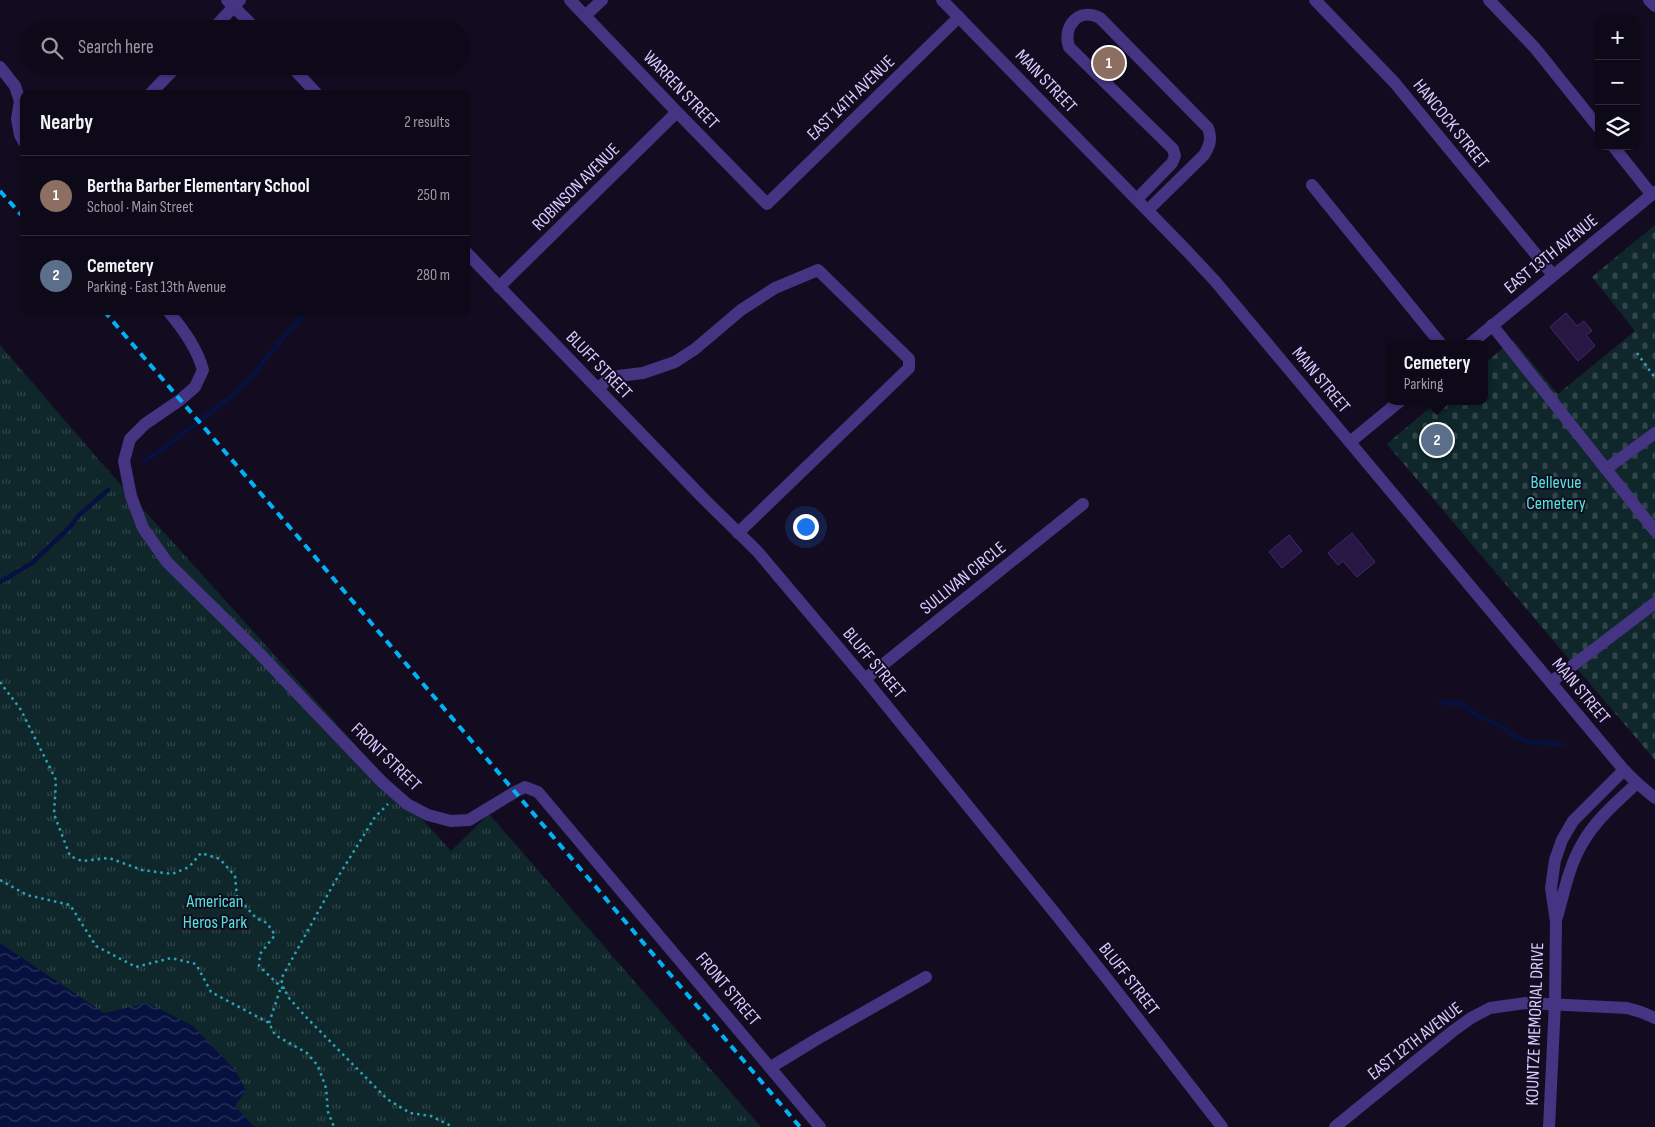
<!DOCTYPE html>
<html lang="en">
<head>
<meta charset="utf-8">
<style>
	:root { --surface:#0e0919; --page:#1c1726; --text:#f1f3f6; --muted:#9b9aa2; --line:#2e2a38; --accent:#1a73e8 }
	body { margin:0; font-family:"Sofia Sans Condensed",sans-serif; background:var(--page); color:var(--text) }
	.controls { position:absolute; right:15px; top:15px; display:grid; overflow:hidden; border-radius:10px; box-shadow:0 1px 4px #0004 }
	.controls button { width:45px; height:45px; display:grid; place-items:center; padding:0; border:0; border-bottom:1px solid var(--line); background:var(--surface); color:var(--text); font:25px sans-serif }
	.you { position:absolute; left:805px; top:526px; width:18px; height:18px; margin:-12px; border:4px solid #fff; border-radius:50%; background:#1a73e8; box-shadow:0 0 0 8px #1a73e833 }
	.badge { display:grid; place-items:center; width:32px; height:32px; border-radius:50%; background:var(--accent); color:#fff; font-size:16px; font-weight:700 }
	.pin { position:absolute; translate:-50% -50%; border:2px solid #fff; box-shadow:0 1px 5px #0006 }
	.popup { position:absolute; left:1386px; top:340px; width:102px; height:65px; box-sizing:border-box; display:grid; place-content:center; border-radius:10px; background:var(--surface); filter:drop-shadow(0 1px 4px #0005); font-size:16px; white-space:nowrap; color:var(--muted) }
	.popup b { font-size:19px; color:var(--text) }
	.popup::after { content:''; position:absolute; left:50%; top:100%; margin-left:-10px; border:10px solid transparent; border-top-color:var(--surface) }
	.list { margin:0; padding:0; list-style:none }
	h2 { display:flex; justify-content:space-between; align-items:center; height:65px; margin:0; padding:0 20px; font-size:21px }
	h2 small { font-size:16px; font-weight:400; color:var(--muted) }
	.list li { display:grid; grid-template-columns:32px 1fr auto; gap:15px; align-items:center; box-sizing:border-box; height:80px; padding:0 20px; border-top:1px solid var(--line) }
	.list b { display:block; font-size:19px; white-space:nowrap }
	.list p { margin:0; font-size:16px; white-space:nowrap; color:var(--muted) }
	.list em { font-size:16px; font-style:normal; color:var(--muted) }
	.icon { flex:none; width:28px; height:28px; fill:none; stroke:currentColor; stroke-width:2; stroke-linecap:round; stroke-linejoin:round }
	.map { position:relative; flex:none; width:1655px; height:1127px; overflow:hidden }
	.search { position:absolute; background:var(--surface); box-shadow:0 1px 4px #0004; left:20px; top:20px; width:450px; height:55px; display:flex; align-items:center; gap:12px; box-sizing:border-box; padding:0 18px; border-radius:28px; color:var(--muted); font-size:19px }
	.panel { position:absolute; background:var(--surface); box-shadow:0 1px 4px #0004; left:20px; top:90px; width:450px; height:225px; border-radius:10px }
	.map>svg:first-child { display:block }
	.cemetery { fill:url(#cemetery-stones) }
	.park { fill:url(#park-tufts) }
	.water { fill:url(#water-waves) }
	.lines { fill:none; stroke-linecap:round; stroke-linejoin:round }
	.stream { stroke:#07113f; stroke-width:4.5 }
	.building { fill:#271742; stroke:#432870 }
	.path { stroke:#28a6b7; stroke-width:2.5; stroke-dasharray:2.5 4; stroke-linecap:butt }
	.minor { stroke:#453482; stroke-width:12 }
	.rail { stroke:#00b3f6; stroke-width:4; stroke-dasharray:8 6; stroke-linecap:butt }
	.labels { text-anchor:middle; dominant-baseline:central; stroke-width:4; stroke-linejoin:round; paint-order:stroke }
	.street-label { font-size:18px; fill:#dacbff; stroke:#130c21 }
	.park-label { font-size:18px; fill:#52e4d9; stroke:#130c21 }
</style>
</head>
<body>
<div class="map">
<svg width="1655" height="1127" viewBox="0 0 1655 1127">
	<defs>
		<pattern id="cemetery-stones" width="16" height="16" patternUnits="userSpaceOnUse" patternTransform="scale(1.25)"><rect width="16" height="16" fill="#0f272b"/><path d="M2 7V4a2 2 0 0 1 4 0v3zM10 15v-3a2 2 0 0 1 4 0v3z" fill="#31454b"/></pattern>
		<pattern id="park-tufts" width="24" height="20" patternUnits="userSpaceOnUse" patternTransform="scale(1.25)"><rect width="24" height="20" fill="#0f272b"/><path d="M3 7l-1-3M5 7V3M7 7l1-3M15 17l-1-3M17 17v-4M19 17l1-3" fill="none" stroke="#31454b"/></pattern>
		<pattern id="water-waves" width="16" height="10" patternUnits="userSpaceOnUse" patternTransform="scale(1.25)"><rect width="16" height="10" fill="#07113f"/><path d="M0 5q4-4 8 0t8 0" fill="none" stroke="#2b325c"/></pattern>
	</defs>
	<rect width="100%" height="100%" fill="#130c21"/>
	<!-- cemetery -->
	<polygon class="cemetery" points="1655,225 1655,760 1574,665 1387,444 1438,401 1484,401 1485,363 1513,340 1558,394 1635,331 1592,277"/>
	<!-- park -->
	<polygon class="park" points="0,345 105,467 451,851 489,814 761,1127 0,1127"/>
	<!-- water -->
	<polygon class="water" points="0,943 104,1013 148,1003 193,1026 235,1070 246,1090 235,1106 254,1127 0,1127"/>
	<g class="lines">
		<!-- stream -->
		<g class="stream">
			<polyline points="144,461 163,449 233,395 255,373 271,352 307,311"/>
			<polyline points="0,582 32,563 71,526 79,515 108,490"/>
			<polyline points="1440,702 1461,704 1478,716 1501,726 1517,738 1529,742 1563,744"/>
		</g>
	</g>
	<!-- building -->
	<g class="building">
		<polygon points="1566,313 1577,326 1584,321 1592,331 1586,335 1595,346 1578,361 1550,327"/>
		<polygon points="1352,533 1375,562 1357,577 1343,561 1338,565 1328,553"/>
		<polygon points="1289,535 1302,551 1282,568 1269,552"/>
	</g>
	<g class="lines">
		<!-- path -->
		<g class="path">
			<polyline points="1637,353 1655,378"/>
			<polyline points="0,682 21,710 56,780 54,814 70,856 82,861 109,858 142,870 172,874 189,867 201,853 220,859 235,876 237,897 256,918 267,923 275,935 260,954 259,966 281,987 284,989 289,998 306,1017 387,1099 410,1113 431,1116 453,1127"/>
			<polyline points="0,880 27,895 70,905 96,946 136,967 171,958 196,964 211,992 269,1023 275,1035 307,1053 318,1066 326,1088 328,1112 334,1127"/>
			<polyline points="284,989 281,979 333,885 375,817 388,804"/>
			<polyline points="269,1023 281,987"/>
		</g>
		<!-- minor -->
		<g class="minor">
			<polyline points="227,0 256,29"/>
			<polyline points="570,0 677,112 767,204 959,17"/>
			<polyline points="942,0 1187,251 1215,281 1624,770 1637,783 1655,798"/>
			<polyline points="1315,0 1394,82 1553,275"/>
			<polyline points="1489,0 1535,48 1599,128"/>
			<polyline points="1649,0 1655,6"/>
			<polyline points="585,16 602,0"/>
			<polyline points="213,29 240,0"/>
			<polyline points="291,66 317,94"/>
			<polyline points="0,67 15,86 20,101 17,119 20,135 24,142"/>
			<polyline points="150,94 177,66"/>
			<polyline points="1613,146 1652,195"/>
			<polyline points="1312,185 1441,344"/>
			<path d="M1137,199L1172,163L1175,156L1173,149L1069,47C1062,26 1079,7 1100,18L1208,128C1212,139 1210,145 1204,155L1148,210"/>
			<polyline points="466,252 704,499 757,551 865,679 1054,912 1108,980 1222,1127"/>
			<polyline points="499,287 677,112"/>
			<path d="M168,311C183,329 197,348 203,370L195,387L180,400L145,424L130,439L124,461L131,496L143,528L167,562L257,651L382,782L407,804L428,815L451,821L469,820L515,792L525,787L538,792L820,1127"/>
			<polyline points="1492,325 1655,531"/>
			<polyline points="1470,344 1655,192"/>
			<polyline points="598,389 610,377 643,373 675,362 695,349 741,310 775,288 818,270 909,359 909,368 738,533"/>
			<polyline points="1350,442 1400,401"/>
			<polyline points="1606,469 1655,433"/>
			<polyline points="865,679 1083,504"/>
			<polyline points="1551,682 1655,603"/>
			<path d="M1557,917C1564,893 1569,866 1582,844C1595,820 1617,802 1637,783"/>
			<polyline points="771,1067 817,1039 926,977"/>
			<polyline points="1335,1127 1453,1031 1471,1018 1490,1008 1526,1003 1627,1008 1641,1012 1655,1018"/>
			<polyline points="1549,1127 1555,1003 1556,922 1551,888 1555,860 1562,840 1573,821 1624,770"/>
		</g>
		<!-- rail -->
		<g class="rail">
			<polyline points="0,191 24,218"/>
			<polyline points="104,311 293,531 800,1127"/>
		</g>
	</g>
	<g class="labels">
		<!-- street labels -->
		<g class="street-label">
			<text transform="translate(1046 81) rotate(46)">MAIN STREET</text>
			<text transform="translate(681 90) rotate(46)">WARREN STREET</text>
			<text transform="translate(851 98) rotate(-44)">EAST 14TH AVENUE</text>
			<text transform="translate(1451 124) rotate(51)">HANCOCK STREET</text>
			<text transform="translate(576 187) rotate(-45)">ROBINSON AVENUE</text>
			<text transform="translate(1551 254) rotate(-39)">EAST 13TH AVENUE</text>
			<text transform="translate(599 365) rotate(46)">BLUFF STREET</text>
			<text transform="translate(1321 380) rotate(50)">MAIN STREET</text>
			<text transform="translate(963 578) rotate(-39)">SULLIVAN CIRCLE</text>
			<text transform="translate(874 663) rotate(50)">BLUFF STREET</text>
			<text transform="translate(1581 691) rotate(50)">MAIN STREET</text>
			<text transform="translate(386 757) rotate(44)">FRONT STREET</text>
			<text transform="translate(1129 979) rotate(52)">BLUFF STREET</text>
			<text transform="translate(728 989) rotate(50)">FRONT STREET</text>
			<text transform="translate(1535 1024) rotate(-88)">KOUNTZE MEMORIAL DRIVE</text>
			<text transform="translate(1415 1041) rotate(-38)">EAST 12TH AVENUE</text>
		</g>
		<!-- park labels -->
		<g class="park-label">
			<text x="1556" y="482">Bellevue<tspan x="1556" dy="21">Cemetery</tspan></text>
			<text x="215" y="901">American<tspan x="215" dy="21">Heros Park</tspan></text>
		</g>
	</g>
</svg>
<div class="controls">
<button>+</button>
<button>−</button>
<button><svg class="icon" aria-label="layers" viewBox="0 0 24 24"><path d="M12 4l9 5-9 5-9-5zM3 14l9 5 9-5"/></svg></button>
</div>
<div class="you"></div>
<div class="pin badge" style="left:1109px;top:63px;background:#8d6e63">1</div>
<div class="pin badge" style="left:1437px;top:440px;background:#5c6f8a">2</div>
<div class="popup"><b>Cemetery</b>Parking</div>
<div class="search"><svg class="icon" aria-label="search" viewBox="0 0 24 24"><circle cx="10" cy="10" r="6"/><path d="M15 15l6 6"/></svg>Search here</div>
<section class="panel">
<h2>Nearby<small>2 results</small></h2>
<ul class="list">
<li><span class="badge" style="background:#8d6e63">1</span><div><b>Bertha Barber Elementary School</b><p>School · Main Street</p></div><em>250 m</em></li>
<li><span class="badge" style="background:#5c6f8a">2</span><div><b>Cemetery</b><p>Parking · East 13th Avenue</p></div><em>280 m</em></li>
</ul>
</section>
</div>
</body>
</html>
